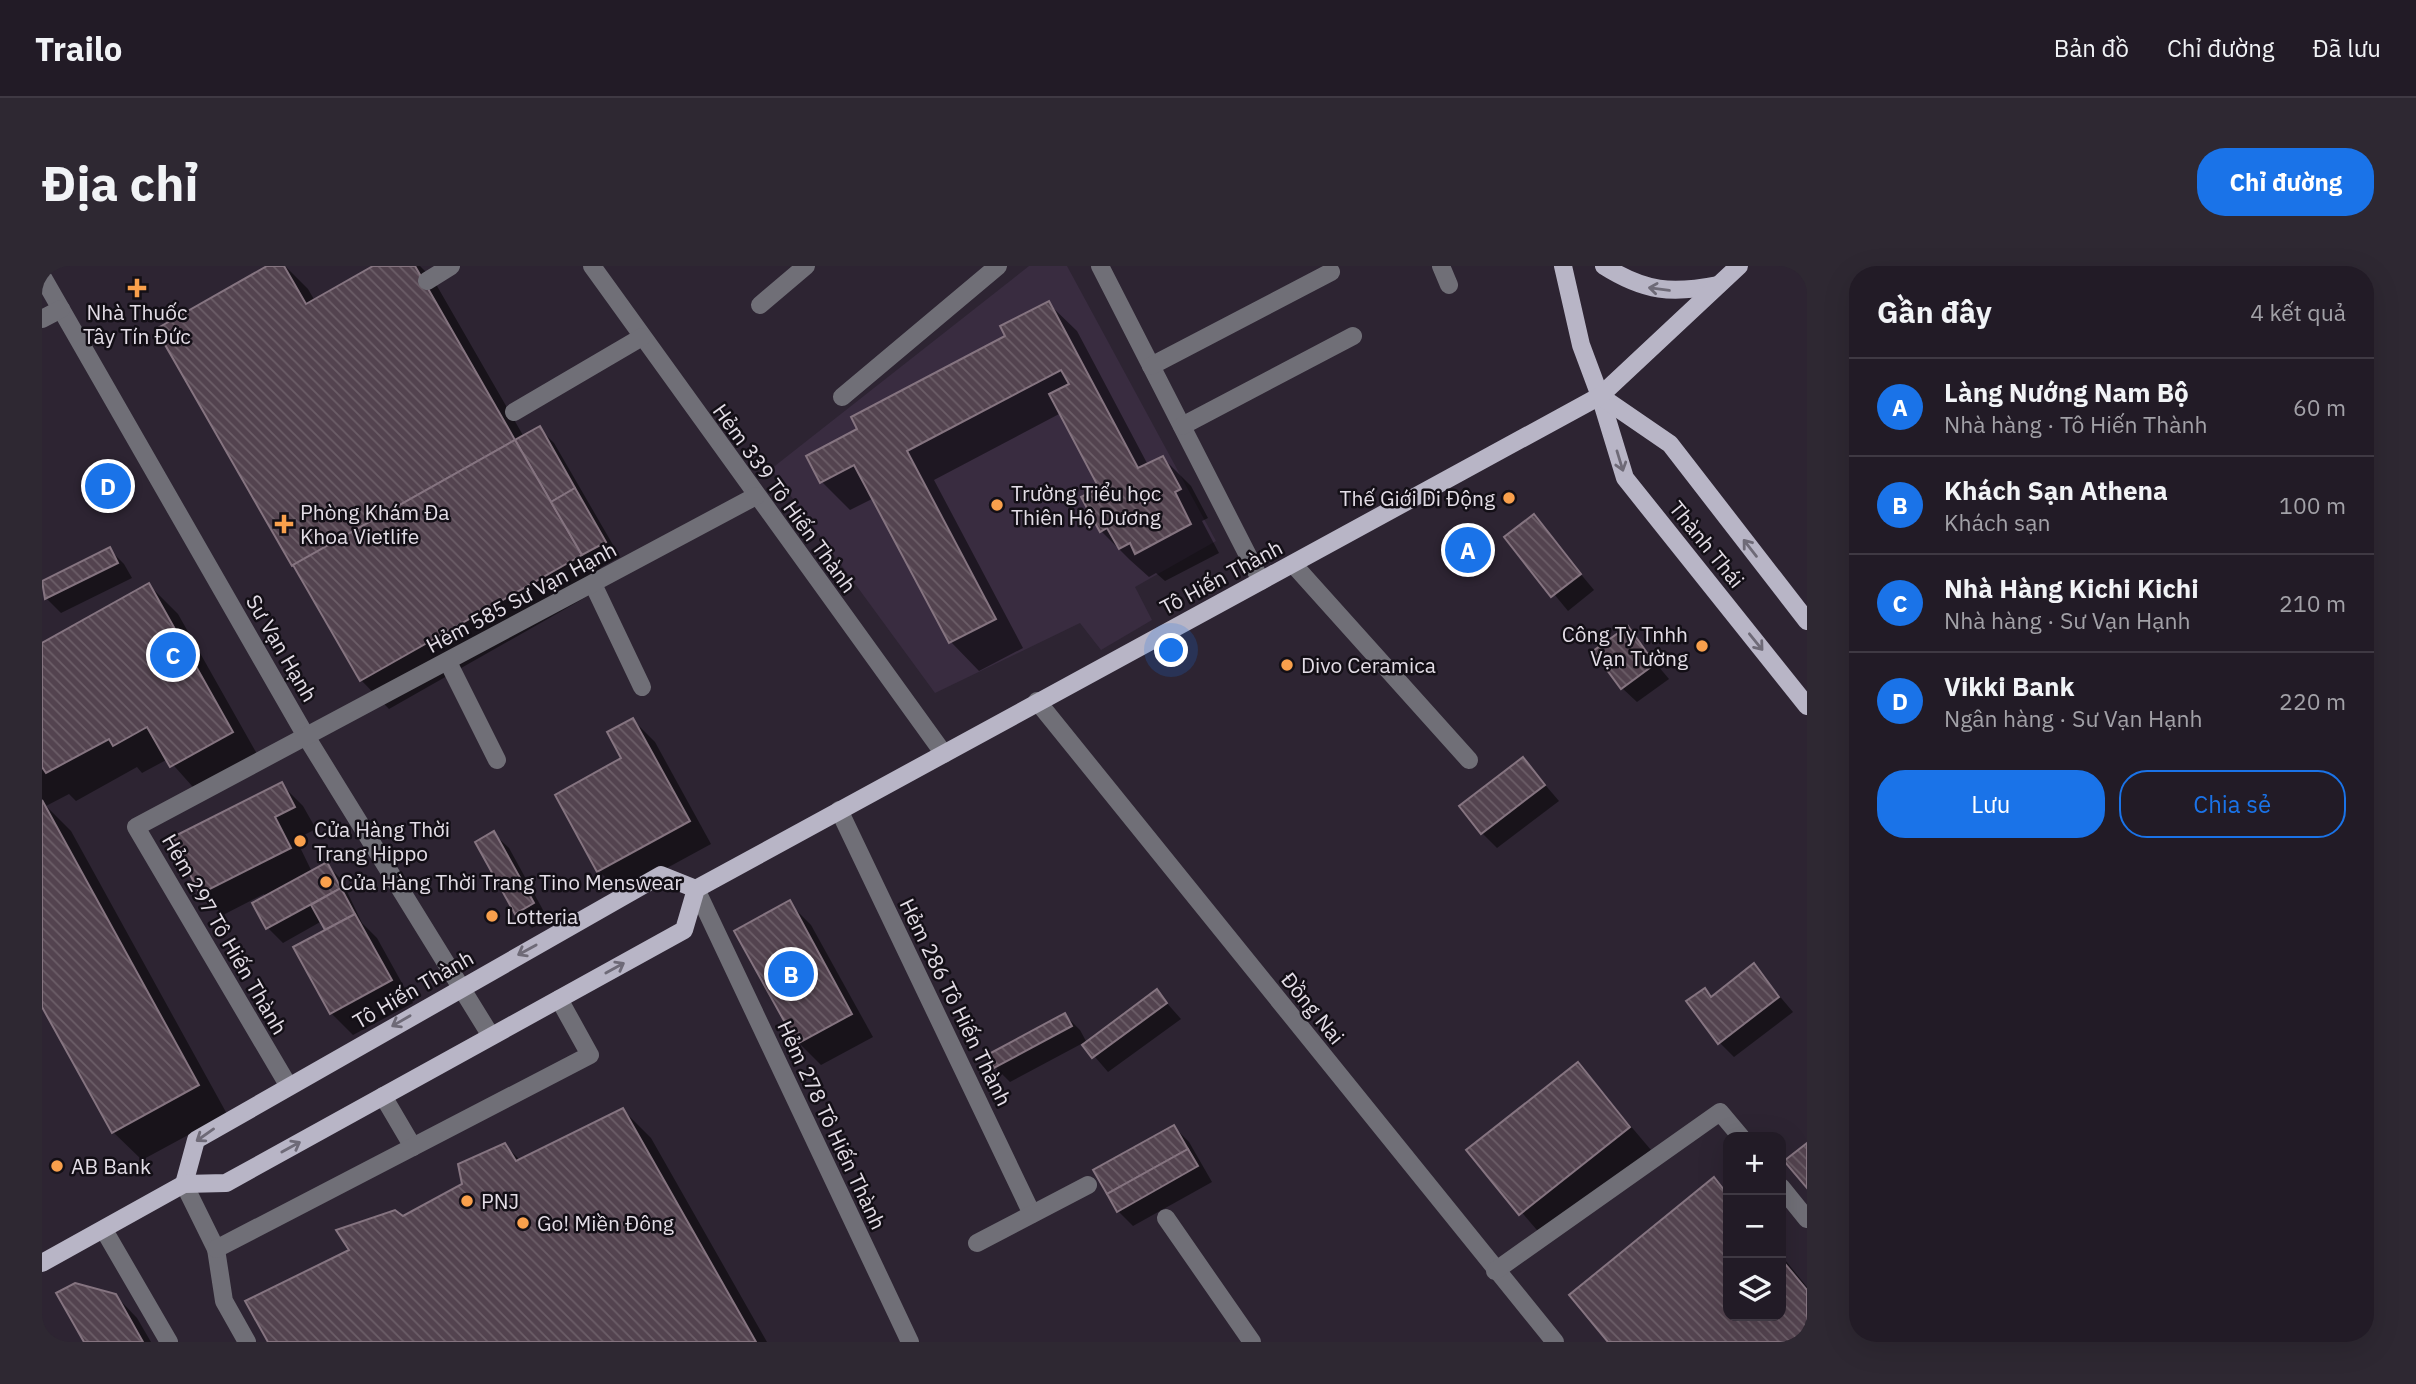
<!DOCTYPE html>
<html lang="vi">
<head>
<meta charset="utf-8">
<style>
	:root { --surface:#221b26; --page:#2e2832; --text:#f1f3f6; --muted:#a2a1a7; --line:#3f3943; --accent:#1a73e8 }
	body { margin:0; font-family:"IBM Plex Sans",sans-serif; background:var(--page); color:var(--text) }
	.controls { position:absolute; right:21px; bottom:21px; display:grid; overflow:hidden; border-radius:14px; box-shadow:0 7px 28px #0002 }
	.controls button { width:63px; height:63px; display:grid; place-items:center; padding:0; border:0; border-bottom:2px solid var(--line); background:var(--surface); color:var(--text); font:35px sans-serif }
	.you { position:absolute; left:1130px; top:385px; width:24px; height:24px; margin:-18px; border:5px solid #fff; border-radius:50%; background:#1a73e8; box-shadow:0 0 0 10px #1a73e833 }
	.badge { display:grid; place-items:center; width:46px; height:46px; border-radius:50%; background:var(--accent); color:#fff; font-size:23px; font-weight:700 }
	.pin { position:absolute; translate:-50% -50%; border:4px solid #fff; box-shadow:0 2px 7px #0006 }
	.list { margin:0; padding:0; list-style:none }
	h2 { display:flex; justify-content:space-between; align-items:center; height:91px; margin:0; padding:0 28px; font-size:30px }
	h2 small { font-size:23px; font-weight:400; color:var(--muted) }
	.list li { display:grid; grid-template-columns:46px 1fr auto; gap:21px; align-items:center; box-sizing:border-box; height:98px; padding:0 28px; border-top:2px solid var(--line) }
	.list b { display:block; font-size:26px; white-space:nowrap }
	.list p { margin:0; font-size:23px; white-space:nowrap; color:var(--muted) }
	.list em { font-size:23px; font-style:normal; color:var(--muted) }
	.actions { display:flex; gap:14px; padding:21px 28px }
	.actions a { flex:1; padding:16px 0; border:2px solid var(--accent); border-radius:28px; text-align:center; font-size:24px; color:var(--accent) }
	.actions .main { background:var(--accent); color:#fff }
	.icon { flex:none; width:38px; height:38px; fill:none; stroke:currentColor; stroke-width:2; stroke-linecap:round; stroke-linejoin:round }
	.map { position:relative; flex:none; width:1765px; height:1076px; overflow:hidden; border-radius:28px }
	header { display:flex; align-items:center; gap:42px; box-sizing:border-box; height:98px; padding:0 35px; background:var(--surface); border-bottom:2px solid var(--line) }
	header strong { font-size:33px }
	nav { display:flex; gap:38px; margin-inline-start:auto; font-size:24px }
	.intro { display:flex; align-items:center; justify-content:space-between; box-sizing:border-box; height:168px; padding:0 42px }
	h1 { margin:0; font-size:49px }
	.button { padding:18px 32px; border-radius:28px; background:var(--accent); color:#fff; font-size:24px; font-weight:700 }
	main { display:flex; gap:42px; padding:0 42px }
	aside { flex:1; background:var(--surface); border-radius:28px; box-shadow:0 7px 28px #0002 }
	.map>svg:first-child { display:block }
	.built { fill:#392c40 }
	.shadow { fill:#0007 }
	.building { fill:url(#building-back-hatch); stroke:#857480; stroke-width:2 }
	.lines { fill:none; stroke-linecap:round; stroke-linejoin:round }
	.minor { stroke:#706f77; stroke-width:18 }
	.major { stroke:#b8b5c6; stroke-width:18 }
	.oneway { stroke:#6e6a77 }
	.poi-dot { fill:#f9a04c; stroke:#130f16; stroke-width:2.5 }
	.labels { text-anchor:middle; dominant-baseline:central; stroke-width:5; stroke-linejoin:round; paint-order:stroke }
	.poi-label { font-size:21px; fill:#e3dde6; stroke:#130f16; text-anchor:start }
	.street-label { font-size:21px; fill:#e3dde6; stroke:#130f16 }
</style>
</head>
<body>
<header>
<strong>Trailo</strong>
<nav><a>Bản đồ</a><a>Chỉ đường</a><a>Đã lưu</a></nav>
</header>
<div class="intro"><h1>Địa chỉ</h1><a class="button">Chỉ đường</a></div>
<main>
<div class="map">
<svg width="1765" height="1076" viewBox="0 0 1765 1076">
	<defs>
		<pattern id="building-back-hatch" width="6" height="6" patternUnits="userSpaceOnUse" patternTransform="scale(1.75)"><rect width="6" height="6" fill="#53434f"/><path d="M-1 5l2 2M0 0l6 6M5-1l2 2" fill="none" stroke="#6c5e68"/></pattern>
	</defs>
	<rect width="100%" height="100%" fill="#2d2432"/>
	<!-- built -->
	<polygon class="built" points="987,0 1025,0 1174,275 1093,321 1110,354 1059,384 1038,357 893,427 729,203"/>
	<!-- shadow -->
	<g class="shadow">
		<polygon points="228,0 243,0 266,23 273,35 334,0 378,0 391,13 482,171 497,162 512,177 578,291 558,302 567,318 347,443 319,414"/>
		<polygon points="1006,37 1035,65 1106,199 1121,192 1149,220 1166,252 1160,255 1177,287 1123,315 1114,307 1107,311 1088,294 1059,265 1060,222 1019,147 892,214 981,382 937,405 909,376 832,232 808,244 780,216 817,164 965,71"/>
		<polygon points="1491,251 1552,324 1526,345 1465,271"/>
		<polygon points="67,283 82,298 90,312 19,347 4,332 0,317"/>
		<polygon points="107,319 136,348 219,495 158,529 126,493 100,507 95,501 34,535 27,528 4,540 29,565 185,848 100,894 71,866 0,737 0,379"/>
		<polygon points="1585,363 1627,413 1595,436 1580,422"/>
		<polygon points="591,454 613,476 669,578 579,627 557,605"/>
		<polygon points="1481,493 1517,535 1455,582 1440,567"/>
		<polygon points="239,518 261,540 274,563 254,573 270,606 284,598 299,613 320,657 335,672 371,737 311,769 289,747 285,665 280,655 241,677 226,662 212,638 224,631 222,628 181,649 159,627"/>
		<polygon points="452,568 467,582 506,653 490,662 475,647"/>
		<polygon points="747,637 769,659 831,771 779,799 757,777 695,665"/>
		<polygon points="1712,700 1751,746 1692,791 1677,776 1663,724 1671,732"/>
		<polygon points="1115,726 1139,753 1066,806 1041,777 968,816 953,801 1023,749 1038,764 1045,777"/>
		<polygon points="1536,798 1609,884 1500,970 1427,885"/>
		<polygon points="581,844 609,872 725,1076 228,1076 310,985 361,952 422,919 463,879 479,895"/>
		<polygon points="1132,861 1147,876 1170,916 1091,960 1076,945"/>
		<polygon points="1671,913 1686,928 1686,1050 1739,1050 1739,989 1765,1021 1765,1076 1568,1076"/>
		<polygon points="73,1029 95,1052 109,1076 44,1076"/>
	</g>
	<!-- building -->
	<g class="building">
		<polygon points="225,0 242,0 264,38 331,0 373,0 473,174 250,300 114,63"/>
		<polygon points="1007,35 1096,202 1121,190 1139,223 1133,226 1149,258 1093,288 1088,277 1077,283 1065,262 1058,266 1039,231 1057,222 1007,128 1027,118 1019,104 865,185 954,353 907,377 812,199 778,217 764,190 815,163 809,151 963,70 958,60"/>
		<polygon points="498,160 533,222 509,236 473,174"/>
		<polygon points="473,174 540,289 318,415 251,299"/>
		<polygon points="533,222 564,276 540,289 509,236"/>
		<polygon points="1492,248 1539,308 1509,331 1462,271"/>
		<polygon points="68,281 76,297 3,333 0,315"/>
		<polygon points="107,317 191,466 128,501 105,461 71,480 67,473 4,507 0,501 0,377"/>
		<polygon points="1586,360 1613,398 1579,423 1551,385"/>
		<polygon points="591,452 648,555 555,606 513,529 579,492 565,466"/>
		<polygon points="1481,491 1503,519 1439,568 1417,540"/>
		<polygon points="240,516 253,541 233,551 249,582 158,628 129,572"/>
		<polygon points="0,534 157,819 70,867 0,741"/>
		<polygon points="452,565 492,637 473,648 433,576"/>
		<polygon points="285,596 299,622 224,663 210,637"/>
		<polygon points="299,622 313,648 283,664 269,639"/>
		<polygon points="748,634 810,748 755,778 692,665"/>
		<polygon points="313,648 350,714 288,748 251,681"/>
		<polygon points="1712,697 1737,731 1676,778 1644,735 1663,722 1669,731"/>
		<polygon points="1115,723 1125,737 1050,792 1040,779"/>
		<polygon points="1023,747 1030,760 952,802 945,789"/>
		<polygon points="1536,796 1588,861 1477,949 1424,884"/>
		<polygon points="581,842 714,1076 226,1076 203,1035 307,984 294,964 353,944 361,950 420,918 416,898 463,877 474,895"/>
		<polygon points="1132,859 1146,883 1065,928 1051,904"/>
		<polygon points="1765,877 1765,922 1742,895"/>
		<polygon points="1146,883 1156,900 1075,946 1065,928"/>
		<polygon points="1672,911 1686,929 1686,1050 1739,1050 1739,993 1765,1024 1765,1076 1566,1076 1527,1029"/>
		<polygon points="33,1017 74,1028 101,1076 42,1076 14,1027"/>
	</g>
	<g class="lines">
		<!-- minor -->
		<g class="minor">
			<polyline points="550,0 902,488"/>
			<polyline points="1058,0 1219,315"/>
			<polyline points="1399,0 1407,19"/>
			<polyline points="0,10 265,472 449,770"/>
			<polyline points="385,15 409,0"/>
			<polyline points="718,39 764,0"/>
			<polyline points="0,53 19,43"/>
			<polyline points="1109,100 1289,6"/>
			<polyline points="800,131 956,0"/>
			<polyline points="472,146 600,71"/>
			<polyline points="1140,160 1311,70"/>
			<polyline points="1251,298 1427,494"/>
			<polyline points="551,318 600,421"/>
			<polyline points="406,396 455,494"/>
			<polyline points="995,435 1513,1076"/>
			<polyline points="797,544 990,948"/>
			<polyline points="654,623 868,1076"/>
			<polyline points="246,819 94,561 714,230"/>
			<polyline points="341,830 371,881"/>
			<polyline points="142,918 174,983 182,1035 205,1076"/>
			<polyline points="1739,921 1765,953"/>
			<polyline points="1124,952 1210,1076"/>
			<polyline points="62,964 127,1076"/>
			<polyline points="935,977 1046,919"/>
			<polyline points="174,983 548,789 517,733"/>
			<polyline points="1453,1005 1678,846 1699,871"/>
		</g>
		<!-- major -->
		<g class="major">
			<polyline points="1521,0 1539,79 1558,130 1583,212 1765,440"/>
			<path d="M1562,0C1603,26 1630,28 1676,19"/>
			<polyline points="1558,130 1628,178 1765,355"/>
			<polyline points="142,918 154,874 619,609 654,623"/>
			<polyline points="0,997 142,918 184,917 642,664 654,623 1558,130 1697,0"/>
		</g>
	</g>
	<!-- one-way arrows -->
	<defs><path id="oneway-shaft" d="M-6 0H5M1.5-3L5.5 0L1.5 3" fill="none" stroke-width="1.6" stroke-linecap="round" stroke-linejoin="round" transform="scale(1.75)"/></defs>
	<g class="oneway">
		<use href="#oneway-shaft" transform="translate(1617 23) rotate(-172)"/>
		<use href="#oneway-shaft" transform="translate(1578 195) rotate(73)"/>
		<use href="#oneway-shaft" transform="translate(1708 282) rotate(-128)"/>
		<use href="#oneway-shaft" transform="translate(1714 376) rotate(51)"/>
		<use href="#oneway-shaft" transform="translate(485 684) rotate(151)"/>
		<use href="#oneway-shaft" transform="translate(573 702) rotate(-29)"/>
		<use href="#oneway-shaft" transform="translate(359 755) rotate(150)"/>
		<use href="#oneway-shaft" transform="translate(163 869) rotate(145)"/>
		<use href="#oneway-shaft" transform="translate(249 881) rotate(-29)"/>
	</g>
	<!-- markers -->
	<g class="poi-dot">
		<path d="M91.5 11.5h7v7h7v7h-7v7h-7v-7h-7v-7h7z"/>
		<circle cx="1467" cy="232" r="7"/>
		<circle cx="955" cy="239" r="7"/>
		<path d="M238.5 247.5h7v7h7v7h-7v7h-7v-7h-7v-7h7z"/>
		<circle cx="1660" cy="380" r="7"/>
		<circle cx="1245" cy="399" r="7"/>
		<circle cx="258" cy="575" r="7"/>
		<circle cx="284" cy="616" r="7"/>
		<circle cx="450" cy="650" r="7"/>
		<circle cx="15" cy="900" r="7"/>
		<circle cx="425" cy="935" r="7"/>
		<circle cx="481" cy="957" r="7"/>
	</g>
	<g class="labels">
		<!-- poi labels -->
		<g class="poi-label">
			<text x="95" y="46" text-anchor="middle">Nhà Thuốc<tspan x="95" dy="24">Tây Tín Đức</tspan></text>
			<text x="969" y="227">Trường Tiểu học<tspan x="969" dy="24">Thiên Hộ Dương</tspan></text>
			<text x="1453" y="232" text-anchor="end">Thế Giới Di Động</text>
			<text x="258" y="246">Phòng Khám Đa<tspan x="258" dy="24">Khoa Vietlife</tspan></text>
			<text x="1646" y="368" text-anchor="end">Công Ty Tnhh<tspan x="1646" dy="24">Vạn Tường</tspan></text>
			<text x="1259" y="399">Divo Ceramica</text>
			<text x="272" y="563">Cửa Hàng Thời<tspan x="272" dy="24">Trang Hippo</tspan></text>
			<text x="298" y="616">Cửa Hàng Thời Trang Tino Menswear</text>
			<text x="464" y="650">Lotteria</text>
			<text x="29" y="900">AB Bank</text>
			<text x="439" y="935">PNJ</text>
			<text x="495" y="957">Go! Miền Đông</text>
		</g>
		<!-- street labels -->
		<g class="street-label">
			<text transform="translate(743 232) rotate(54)">Hẻm 339 Tô Hiến Thành</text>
			<text transform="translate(1665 278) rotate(51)">Thành Thái</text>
			<text transform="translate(1179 311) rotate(-28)">Tô Hiến Thành</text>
			<text transform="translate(479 331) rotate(-28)">Hẻm 585 Sư Vạn Hạnh</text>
			<text transform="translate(240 382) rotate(60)">Sư Vạn Hạnh</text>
			<text transform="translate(183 668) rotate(60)">Hẻm 297 Tô Hiến Thành</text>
			<text transform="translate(371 723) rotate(-30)">Tô Hiến Thành</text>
			<text transform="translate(914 736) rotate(64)">Hẻm 286 Tô Hiến Thành</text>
			<text transform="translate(1271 742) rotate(51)">Đồng Nai</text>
			<text transform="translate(790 859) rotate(65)">Hẻm 278 Tô Hiến Thành</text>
		</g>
	</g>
</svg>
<div class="controls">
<button>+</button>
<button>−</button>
<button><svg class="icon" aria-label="layers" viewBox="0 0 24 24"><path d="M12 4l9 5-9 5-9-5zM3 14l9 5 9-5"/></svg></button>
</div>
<div class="you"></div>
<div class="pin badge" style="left:1426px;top:284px">A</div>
<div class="pin badge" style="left:749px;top:708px">B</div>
<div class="pin badge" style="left:131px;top:389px">C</div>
<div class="pin badge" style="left:66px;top:220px">D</div>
</div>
<aside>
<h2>Gần đây<small>4 kết quả</small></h2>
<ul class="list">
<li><span class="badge">A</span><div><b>Làng Nướng Nam Bộ</b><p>Nhà hàng · Tô Hiến Thành</p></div><em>60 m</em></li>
<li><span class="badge">B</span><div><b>Khách Sạn Athena</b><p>Khách sạn</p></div><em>100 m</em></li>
<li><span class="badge">C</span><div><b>Nhà Hàng Kichi Kichi</b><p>Nhà hàng · Sư Vạn Hạnh</p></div><em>210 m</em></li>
<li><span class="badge">D</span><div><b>Vikki Bank</b><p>Ngân hàng · Sư Vạn Hạnh</p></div><em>220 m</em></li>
</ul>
<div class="actions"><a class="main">Lưu</a><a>Chia sẻ</a></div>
</aside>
</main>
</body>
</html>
